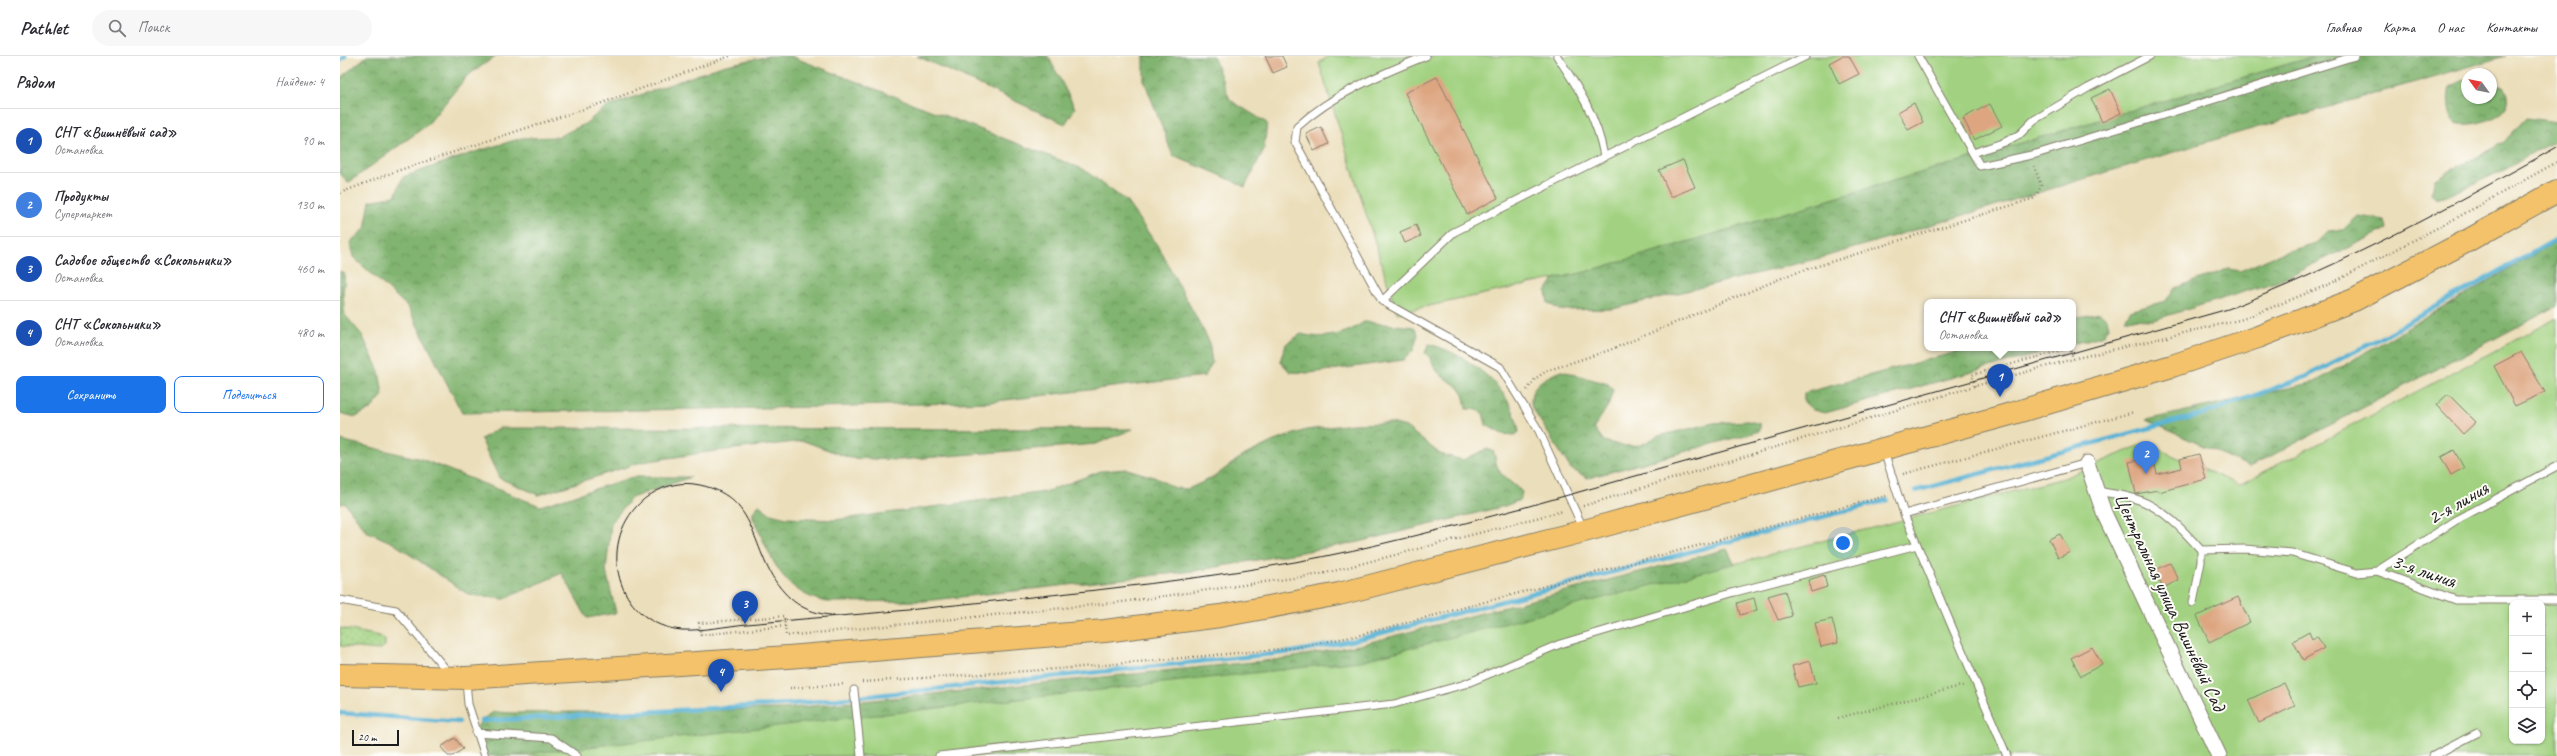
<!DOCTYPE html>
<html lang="ru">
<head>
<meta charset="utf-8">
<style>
	:root { --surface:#fff; --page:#f7f7f7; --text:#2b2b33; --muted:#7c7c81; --line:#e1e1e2; --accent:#1a73e8 }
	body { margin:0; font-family:Caveat,sans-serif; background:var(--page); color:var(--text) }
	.controls { position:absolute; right:12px; bottom:12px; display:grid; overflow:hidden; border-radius:8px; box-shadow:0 1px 3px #0004 }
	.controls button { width:36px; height:36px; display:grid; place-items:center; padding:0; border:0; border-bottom:1px solid var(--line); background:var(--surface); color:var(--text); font:20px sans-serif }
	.compass { position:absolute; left:2121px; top:12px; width:36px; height:36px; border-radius:50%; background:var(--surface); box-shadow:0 1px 3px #0004; rotate:303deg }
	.scale { position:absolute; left:12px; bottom:10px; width:47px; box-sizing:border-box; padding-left:4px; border:2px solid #1c1c1c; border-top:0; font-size:11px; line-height:14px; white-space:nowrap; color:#1c1c1c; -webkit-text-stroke:3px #fdfcf7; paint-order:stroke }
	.you { position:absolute; left:1503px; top:487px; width:14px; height:14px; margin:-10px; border:3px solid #fff; border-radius:50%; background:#1a73e8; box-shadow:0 0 0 6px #1a73e833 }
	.badge { display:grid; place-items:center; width:26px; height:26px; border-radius:50%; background:var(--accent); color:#fff; font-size:13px; font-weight:700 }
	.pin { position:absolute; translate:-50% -33px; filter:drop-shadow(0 1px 2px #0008) }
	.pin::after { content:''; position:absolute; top:21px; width:14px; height:12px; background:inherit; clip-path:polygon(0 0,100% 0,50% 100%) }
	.popup { position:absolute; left:1584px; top:243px; width:152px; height:52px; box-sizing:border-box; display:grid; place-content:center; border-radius:8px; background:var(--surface); filter:drop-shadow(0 1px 3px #0005); font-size:13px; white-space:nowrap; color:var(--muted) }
	.popup b { font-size:15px; color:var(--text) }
	.popup::after { content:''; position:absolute; left:50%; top:100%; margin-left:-8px; border:8px solid transparent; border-top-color:var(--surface) }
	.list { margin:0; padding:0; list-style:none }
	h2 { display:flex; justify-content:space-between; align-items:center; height:52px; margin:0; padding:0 16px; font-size:17px }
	h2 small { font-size:13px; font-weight:400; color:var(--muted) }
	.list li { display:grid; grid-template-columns:26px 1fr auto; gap:12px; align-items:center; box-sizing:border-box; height:64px; padding:0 16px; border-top:1px solid var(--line) }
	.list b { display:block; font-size:15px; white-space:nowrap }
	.list p { margin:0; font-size:13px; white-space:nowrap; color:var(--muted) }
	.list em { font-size:13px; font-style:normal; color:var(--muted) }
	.actions { display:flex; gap:8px; padding:12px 16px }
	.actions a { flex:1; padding:9px 0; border:1px solid var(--accent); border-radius:8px; text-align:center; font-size:14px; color:var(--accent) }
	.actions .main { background:var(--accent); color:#fff }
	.icon { flex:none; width:22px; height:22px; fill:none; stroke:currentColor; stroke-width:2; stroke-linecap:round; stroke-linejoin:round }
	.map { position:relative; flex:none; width:2217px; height:700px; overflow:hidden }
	header { display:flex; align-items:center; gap:24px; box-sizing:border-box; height:56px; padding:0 20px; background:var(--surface); border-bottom:1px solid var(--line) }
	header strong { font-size:19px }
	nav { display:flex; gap:22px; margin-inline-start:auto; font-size:14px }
	.search { width:280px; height:36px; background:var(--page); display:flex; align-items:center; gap:10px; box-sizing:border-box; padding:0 14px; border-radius:22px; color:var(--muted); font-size:15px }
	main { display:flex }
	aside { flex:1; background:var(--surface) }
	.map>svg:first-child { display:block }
	.grass { fill:url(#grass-dots); stroke:#5f774e }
	.forest { fill:url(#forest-crowns); stroke:#4e6846 }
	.green { fill:#a2d281; stroke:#5f774e; fill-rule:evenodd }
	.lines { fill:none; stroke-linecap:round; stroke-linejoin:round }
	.stream { stroke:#57b2d5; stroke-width:4.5 }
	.building { fill:#dda580 }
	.lane-casing { stroke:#847d6b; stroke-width:9 }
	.street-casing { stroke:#847d6b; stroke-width:17 }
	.primary-casing { stroke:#847d6b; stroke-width:24 }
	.path { stroke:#847d6b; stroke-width:2.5; stroke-dasharray:1 3; stroke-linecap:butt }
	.lane { stroke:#fff; stroke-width:7 }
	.street { stroke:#fff; stroke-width:15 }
	.primary { stroke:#f3c26a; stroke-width:22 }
	.tram { stroke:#1c1c1c; stroke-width:1 }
	.labels { text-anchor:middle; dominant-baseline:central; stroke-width:4; stroke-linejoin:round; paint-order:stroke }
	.street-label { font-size:20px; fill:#1c1c1c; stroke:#fdfcf7 }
</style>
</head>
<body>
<header>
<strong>Pathlet</strong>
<div class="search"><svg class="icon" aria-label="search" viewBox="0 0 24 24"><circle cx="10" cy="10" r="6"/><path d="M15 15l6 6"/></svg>Поиск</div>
<nav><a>Главная</a><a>Карта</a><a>О нас</a><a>Контакты</a></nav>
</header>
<main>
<aside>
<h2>Рядом<small>Найдено: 4</small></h2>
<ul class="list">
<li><span class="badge" style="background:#1a4fb4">1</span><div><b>СНТ «Вишнёвый сад»</b><p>Остановка</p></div><em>90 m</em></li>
<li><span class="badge" style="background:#3f7fe0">2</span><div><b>Продукты</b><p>Супермаркет</p></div><em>130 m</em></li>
<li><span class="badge" style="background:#1a4fb4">3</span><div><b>Садовое общество «Сокольники»</b><p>Остановка</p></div><em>460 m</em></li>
<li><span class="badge" style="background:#1a4fb4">4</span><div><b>СНТ «Сокольники»</b><p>Остановка</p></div><em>480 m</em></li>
</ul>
<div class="actions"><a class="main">Сохранить</a><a>Поделиться</a></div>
</aside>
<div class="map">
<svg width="2217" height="700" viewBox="0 0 2217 700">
	<defs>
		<pattern id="grass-dots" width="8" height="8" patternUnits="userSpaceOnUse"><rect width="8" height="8" fill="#a2d281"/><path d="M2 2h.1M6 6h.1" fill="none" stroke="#8bb46f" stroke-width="1.8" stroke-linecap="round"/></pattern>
		<pattern id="forest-crowns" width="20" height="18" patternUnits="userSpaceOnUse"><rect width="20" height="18" fill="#81b46f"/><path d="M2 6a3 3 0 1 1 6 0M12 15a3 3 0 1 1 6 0" fill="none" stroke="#69925a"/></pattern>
	</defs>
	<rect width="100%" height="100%" fill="#fdfcf7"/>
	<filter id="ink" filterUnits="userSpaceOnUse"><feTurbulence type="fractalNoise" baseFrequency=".025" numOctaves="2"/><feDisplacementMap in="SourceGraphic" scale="8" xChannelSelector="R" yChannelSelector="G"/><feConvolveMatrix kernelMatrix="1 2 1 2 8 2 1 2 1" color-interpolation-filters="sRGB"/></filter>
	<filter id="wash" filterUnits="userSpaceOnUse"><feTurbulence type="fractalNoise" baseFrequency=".012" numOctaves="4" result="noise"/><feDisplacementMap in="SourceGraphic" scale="16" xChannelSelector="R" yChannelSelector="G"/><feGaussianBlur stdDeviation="0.9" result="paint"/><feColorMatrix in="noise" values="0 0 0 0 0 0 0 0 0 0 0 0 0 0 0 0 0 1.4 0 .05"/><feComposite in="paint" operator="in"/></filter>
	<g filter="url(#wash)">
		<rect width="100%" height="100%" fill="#ebdeba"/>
		<!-- grass -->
		<polygon class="grass" points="0,572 40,580 45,584 45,590 38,594 0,590"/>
		<!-- forest -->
		<g class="forest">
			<polygon points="27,0 156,0 127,20 87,69 8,127 0,117 0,22"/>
			<polygon points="429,0 450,0 743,113 786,145 819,192 869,285 872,307 865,320 649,346 480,351 122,357 68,251 13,201 10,186 25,173 30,145 55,140 63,121 135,96 182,82 217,81 245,68 266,51 382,10"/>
			<polygon points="577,0 708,0 735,52 725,68"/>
			<polygon points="804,0 873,0 890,44 927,67 924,93 905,131 876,117 833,100 804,24"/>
			<polygon points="1975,0 2166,0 1877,83 1484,201 1273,253 1220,254 1208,247 1206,235 1214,223 1245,216"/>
			<path d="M2127,22V42H2151V28L2164,31C2183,57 2135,73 2115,67C2108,56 2107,44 2110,31Z"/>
			<polygon points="2186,62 2217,66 2217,83 2166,113 2107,140 2096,143 2091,138 2095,123 2164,86"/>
			<polygon points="2018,160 2045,164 2047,173 1936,226 1813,264 1785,263 1790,255 1825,245 1835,232 1888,213 1900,215 1942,197 1976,187 1988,175 2003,174"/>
			<polygon points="2217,185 2217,250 1910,411 1806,364 1975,326"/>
			<polygon points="0,215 5,218 3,238 5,259 22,279 39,315 43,339 32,352 16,361 0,357"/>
			<polygon points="1760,257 1767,263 1769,271 1764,279 1733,288 1733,262"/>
			<path d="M1024,266L1074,271L1078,278L1073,295L1063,304L970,317L950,316L940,305L946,288L961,278C983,284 1006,279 1024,266Z"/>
			<path d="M1089,288C1129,299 1173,332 1179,376L1175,379L1162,378L1146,369L1143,357L1134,353H1126C1123,323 1112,332 1097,315C1092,308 1092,302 1085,297Z"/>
			<polygon points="1631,292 1718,292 1485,357 1473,354 1464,346 1464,337"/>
			<path d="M1222,315L1268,328L1273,334L1269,348L1254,372L1264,385L1283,390L1301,389L1318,380L1374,367L1408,365L1420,368V375L1248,422L1231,413L1192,352C1187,330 1203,322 1222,315Z"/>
			<path d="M1051,367L1066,371L1100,398L1123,404L1147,393L1153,395C1156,401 1155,405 1157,410C1161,422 1174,427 1182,436L1180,444L1165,450L1019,486L854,515L584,545L487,546C441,537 431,500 413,462V456L419,449L431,458L446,462L494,464L705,436L761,415L787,413L814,421L835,432L848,433L874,421L901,401L934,385L966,374L1012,368Z"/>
			<polygon points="159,372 793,373 756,388 559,404 510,402 464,385 368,396 302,406 199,439 159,422 141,383"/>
			<polygon points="0,384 81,403 200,450 293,421 351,421 291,442 271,467 266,515 276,557 247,562 222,517 164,543 129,539 53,487 26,475 5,447 0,448"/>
			<path d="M1387,493L1400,520L1232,580L543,700H149C144,694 133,676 139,668C142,663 149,659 154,656L172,657L443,653L943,603L1019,589Z"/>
		</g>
		<!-- green -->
		<g class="green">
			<polygon points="989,0 1975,0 1245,216 1057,257 979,7"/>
			<path d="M2217,262V700H168L1021,605L1724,422L1805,387L1899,429ZM2172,547H2202V685H2172Z"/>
		</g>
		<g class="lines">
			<!-- stream -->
			<g class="stream">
				<polyline points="0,5 5,0"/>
				<polyline points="1575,435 1866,357 1965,321 2033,286 2217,183"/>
				<polyline points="0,657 119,666"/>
				<polyline points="141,665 451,648 953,596 1015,584 1547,444"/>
			</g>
		</g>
		<g id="blocks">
			<!-- building -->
			<g class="building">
				<polygon points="925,0 942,0 947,11 933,17"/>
				<polygon points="1502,0 1509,0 1519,18 1499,28 1489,7"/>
				<polygon points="1097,21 1158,142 1127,158 1065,37"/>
				<polygon points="1770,33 1781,57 1762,66 1751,42"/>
				<polygon points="1574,47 1583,66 1568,74 1558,56"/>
				<polygon points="1650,48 1662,70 1634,84 1623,62"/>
				<polygon points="981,71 989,88 974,95 966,78"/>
				<polygon points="1343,104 1355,131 1331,141 1319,114"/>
				<polygon points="1076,169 1081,180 1065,187 1060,176"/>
				<polygon points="2181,296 2205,336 2175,350 2154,310"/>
				<polygon points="2108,338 2136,366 2123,378 2096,349"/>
				<polygon points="2114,394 2124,412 2111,419 2101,401"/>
				<polygon points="1859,398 1866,423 1819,436 1818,434 1796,438 1789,406 1813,401 1817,418 1842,412 1840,403"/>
				<polygon points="1720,478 1730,496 1718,502 1709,483"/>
				<polygon points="1830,507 1839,524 1823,532 1814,515"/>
				<polygon points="1484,519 1487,531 1471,536 1468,524"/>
				<polygon points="1445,535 1452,560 1438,564 1428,540"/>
				<polygon points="1898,541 1910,566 1869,586 1857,560"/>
				<polygon points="1414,542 1417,554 1400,559 1397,547"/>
				<polygon points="1492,563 1498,587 1481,591 1475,567"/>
				<polygon points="1969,576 1972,583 1977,580 1984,592 1963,604 1953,585"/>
				<polygon points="1752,591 1762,608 1741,620 1731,602"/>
				<polygon points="1470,605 1476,627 1458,631 1452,610"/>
				<polygon points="1944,627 1955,650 1919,667 1908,644"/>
				<polygon points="115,682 123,693 113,700 108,700 101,691"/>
			</g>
		</g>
	</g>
	<g filter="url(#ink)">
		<use href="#blocks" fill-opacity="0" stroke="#847d6b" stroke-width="1"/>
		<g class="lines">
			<defs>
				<g id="lane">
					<path d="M1217,0C1239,33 1257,61 1264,100"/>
					<polyline points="1578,0 1640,110 1696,98 2015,0"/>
					<polyline points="1633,97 1665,86 1680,78 1694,64 1748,32 1810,0"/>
					<path d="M1042,245L955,86L957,71C993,38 1041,18 1086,0"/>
					<polyline points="1544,395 1564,458 1667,700"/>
					<path d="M1757,435C1771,438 1786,439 1799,444C1824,453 1844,475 1861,494L1905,493L1952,497L2017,517L2037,515L2115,465L2217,410"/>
					<polyline points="1564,458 1747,407"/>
					<polyline points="1243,472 1199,375 1160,311 1042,245 1114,176 1466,0"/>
					<polyline points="2037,515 2116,544 2217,544"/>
					<polyline points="0,544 56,554 109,617"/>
					<polyline points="1853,547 1861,506 1861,494"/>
					<polyline points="126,625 128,648 145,700"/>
					<polyline points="514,634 521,700"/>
					<polyline points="136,677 211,682 237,700"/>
					<polyline points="599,700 1054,648 1125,628 1220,588 1395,536 1577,489"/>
					<polyline points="2093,700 2137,677"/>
				</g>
				<polyline id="street" points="1747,407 1764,457 1879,700"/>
				<polyline id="primary" points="0,619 126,622 448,601 765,575 880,560 999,538 1244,475 1667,359 1832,310 1918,281 2014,244 2127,185 2217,135"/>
			</defs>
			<!-- lane casing -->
			<use href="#lane" class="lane-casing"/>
			<!-- street casing -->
			<use href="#street" class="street-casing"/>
			<!-- primary casing -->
			<use href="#primary" class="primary-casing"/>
			<!-- path -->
			<g class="path">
				<polyline points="0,137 54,116 262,47 390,0"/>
				<polyline points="1635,330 1632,319 1730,292 1733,303"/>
				<polyline points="1187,334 1195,323 1206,315 1270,294 1449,219 1695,142 1701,130 1694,109"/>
				<polyline points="1563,418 1794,356"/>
				<polyline points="1243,450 1635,330 1733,303 1903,263 1992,227 2120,160 2217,106"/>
				<polyline points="445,570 361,579 359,567 444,560 446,580 782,546 982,518 1223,455"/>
				<polyline points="522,626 731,612 953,592 1016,580 1546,440"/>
				<polyline points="450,632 505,628"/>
				<polyline points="1498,662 1625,629"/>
			</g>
			<!-- lane -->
			<use href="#lane" class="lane"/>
			<!-- street -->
			<use href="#street" class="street"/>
			<!-- primary -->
			<use href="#primary" class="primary"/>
			<!-- tram -->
			<path class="tram" d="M502,560C478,559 460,554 444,536C408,497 422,438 354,428C333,425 310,435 296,451C257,495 280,569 342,574C363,575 386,570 407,568C460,563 514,559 568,554C697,540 827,529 955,506C1032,492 1107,472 1182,452L1888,253C2003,209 2110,151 2217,91"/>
		</g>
	</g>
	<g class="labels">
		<!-- street labels -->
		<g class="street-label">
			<text transform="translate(2118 447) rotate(-30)">2-я линия</text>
			<text transform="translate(2084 515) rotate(19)">3-я линия</text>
			<text transform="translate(1830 546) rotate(65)">Центральная улица Вишнёвый Сад</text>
		</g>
	</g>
</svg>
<div class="controls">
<button>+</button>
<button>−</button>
<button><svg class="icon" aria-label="locate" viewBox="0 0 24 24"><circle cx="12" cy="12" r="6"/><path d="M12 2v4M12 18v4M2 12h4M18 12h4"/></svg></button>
<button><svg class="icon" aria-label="layers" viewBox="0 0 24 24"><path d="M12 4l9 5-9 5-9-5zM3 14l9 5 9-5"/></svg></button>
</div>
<svg class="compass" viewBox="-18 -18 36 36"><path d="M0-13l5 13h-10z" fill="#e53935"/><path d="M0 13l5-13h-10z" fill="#7c7c81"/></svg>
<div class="scale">20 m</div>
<div class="you"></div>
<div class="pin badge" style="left:1660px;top:341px;background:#1a4fb4">1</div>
<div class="popup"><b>СНТ «Вишнёвый сад»</b>Остановка</div>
<div class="pin badge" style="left:1806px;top:418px;background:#3f7fe0">2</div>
<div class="pin badge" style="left:405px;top:568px;background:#1a4fb4">3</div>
<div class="pin badge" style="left:381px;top:636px;background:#1a4fb4">4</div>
</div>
</main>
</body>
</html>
